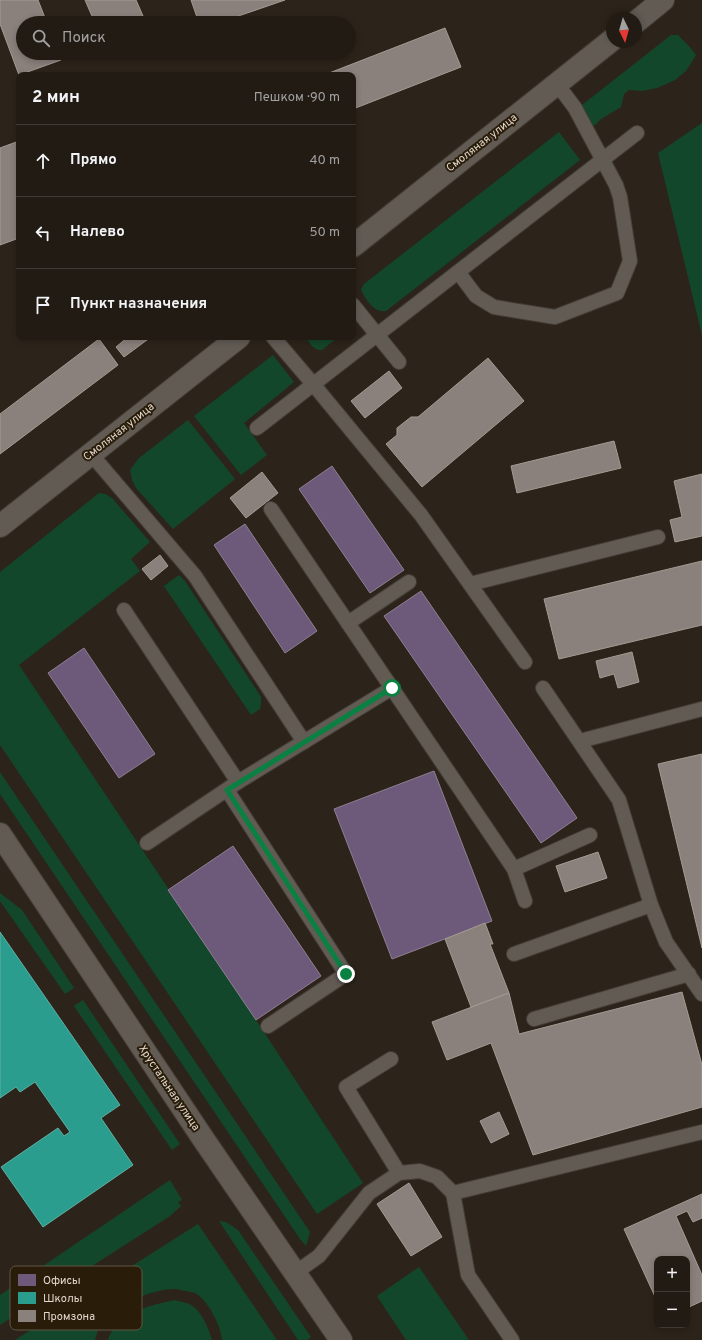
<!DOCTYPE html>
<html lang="ru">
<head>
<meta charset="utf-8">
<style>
	:root { --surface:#211b14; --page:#29241d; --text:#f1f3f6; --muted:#a2a1a0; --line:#3e3934 }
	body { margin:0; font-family:Overpass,sans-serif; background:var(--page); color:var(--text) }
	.controls { position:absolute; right:12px; bottom:12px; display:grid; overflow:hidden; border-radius:8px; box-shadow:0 2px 6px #0003 }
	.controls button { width:36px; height:36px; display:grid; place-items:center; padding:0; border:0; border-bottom:1px solid var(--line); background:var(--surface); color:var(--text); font:20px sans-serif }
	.compass { position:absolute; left:606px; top:12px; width:36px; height:36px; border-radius:50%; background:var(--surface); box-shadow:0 2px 6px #0003; rotate:175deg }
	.stop { position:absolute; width:12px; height:12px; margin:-9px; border:3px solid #0b8043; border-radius:50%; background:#fff }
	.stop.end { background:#0b8043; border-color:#fff; box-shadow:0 1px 4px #0008 }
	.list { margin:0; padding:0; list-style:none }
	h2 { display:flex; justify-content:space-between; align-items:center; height:52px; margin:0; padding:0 16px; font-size:17px }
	h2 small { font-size:13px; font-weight:400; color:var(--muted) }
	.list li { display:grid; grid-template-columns:26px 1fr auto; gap:12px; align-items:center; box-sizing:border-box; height:72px; padding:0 16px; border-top:1px solid var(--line) }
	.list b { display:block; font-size:15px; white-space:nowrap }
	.list em { font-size:13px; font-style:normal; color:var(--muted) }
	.icon { flex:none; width:22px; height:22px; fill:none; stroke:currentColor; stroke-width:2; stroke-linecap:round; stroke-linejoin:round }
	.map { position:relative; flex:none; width:702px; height:1340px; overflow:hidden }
	.search { position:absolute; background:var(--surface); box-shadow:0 2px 6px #0003; left:16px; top:16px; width:340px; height:44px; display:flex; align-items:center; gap:10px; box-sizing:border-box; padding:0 14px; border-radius:22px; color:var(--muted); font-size:15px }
	.panel { position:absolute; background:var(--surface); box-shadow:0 2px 6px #0003; left:16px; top:72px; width:340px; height:268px; border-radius:8px }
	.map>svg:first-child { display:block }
	.green { fill:#13472b }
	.offices { fill:#6d597a; stroke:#907f93 }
	.schools { fill:#2a9d8f; stroke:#61afa2 }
	.industry { fill:#8a817c; stroke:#a49b94 }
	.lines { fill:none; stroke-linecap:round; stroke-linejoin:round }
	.service-casing { stroke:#453e37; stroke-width:16 }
	.minor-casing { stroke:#453e37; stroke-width:24 }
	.tertiary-casing { stroke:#453e37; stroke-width:24 }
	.service { stroke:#615b54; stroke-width:14 }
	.minor { stroke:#615b54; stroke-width:22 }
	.tertiary { stroke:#615b54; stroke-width:22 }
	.route { stroke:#0b8043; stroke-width:5 }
	.labels { text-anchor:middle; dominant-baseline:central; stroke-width:4; stroke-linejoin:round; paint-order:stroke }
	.street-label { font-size:11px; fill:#e2d8cd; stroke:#291c09 }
	.key { fill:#291c09; stroke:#605444; stroke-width:1 }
	.key-label { font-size:11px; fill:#e2d8cd }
</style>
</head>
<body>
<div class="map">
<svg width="702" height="1340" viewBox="0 0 702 1340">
	<rect width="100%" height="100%" fill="#2c241a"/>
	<!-- green -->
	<g class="green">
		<polygon points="671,35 678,35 689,46 696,55 686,71 675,80 657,88 642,91 629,90 624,94 621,107 601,119 594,126 590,126 577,109"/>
		<polygon points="702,123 702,335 658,153"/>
		<path d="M559,132L580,160L386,311C374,313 366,300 361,290L364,284Z"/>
		<path d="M305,337H338L322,350C314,351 310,343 305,337Z"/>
		<polygon points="273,355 294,382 244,423 267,455 241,475 194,416"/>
		<polygon points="188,420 235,479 173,529 136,488 132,480 130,470 139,458"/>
		<polygon points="99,493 105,494 112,498 150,542 131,559 140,571 19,665 256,1020 363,1183 317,1214 0,745 0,572"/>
		<polygon points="179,575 185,581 261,697 261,704 260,709 251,715 164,586"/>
		<polygon points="0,772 310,1232 306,1246 300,1239 0,794"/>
		<polygon points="0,893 22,910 74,988 65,994 0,901"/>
		<polygon points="83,1000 180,1144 172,1150 74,1006"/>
		<polygon points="170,1180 182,1200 178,1202 181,1206 170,1216 0,1325 0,1295"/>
		<polygon points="219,1221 226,1222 238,1230 311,1337 307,1340 298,1340"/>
		<path d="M198,1224L277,1340H222C221,1326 208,1300 195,1293C193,1292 189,1292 186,1291C183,1291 178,1289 175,1289C154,1289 122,1302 108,1316C101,1322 97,1332 95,1340H15Z"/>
		<polygon points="419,1267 469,1340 406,1340 377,1296"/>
		<path d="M175,1300C180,1302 187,1302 191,1305C202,1312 208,1327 212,1340H108C115,1313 151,1305 175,1300Z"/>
	</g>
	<!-- offices -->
	<g class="offices">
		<polygon points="332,466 404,570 370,593 299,489"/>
		<polygon points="245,524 317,631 285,653 214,545"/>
		<polygon points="421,591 577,818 541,843 384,616"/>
		<polygon points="84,648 155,754 119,778 48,673"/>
		<polygon points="434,771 492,921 392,959 334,809"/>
		<polygon points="233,846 321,976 256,1020 168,890"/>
	</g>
	<!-- schools -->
	<polygon class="schools" points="0,932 120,1105 101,1118 133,1165 43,1227 1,1167 58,1128 64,1136 70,1132 35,1082 20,1092 16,1087 0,1098"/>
	<!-- industry -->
	<g class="industry">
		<polygon points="0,0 38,0 47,23 23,23 23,53 59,53 61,60 19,75 0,24"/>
		<polygon points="85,0 136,0 143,16 124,23 95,23"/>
		<polygon points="191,0 285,0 218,23 199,23"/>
		<polygon points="445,28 461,67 353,109 353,75 324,75"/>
		<polygon points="19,141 19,238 0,245 0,148"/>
		<polygon points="128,337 151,337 124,357 116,347"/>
		<polygon points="99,339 118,365 0,454 0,414"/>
		<polygon points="488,358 524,401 422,487 386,444 397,435 397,428 411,417 418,417"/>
		<polygon points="389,371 402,388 365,418 351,401"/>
		<polygon points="614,441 621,468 517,493 511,466"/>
		<polygon points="262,472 278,493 246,518 230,498"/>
		<polygon points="702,474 702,536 675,542 670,520 682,517 674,481"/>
		<polygon points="160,555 168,566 151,580 142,569"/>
		<polygon points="702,561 702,625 559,659 544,599"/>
		<polygon points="632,652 639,682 618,688 614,674 600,678 596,661"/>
		<polygon points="702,754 702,948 658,764"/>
		<polygon points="598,852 607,878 565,892 556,866"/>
		<polygon points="485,923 493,944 490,944 509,993 471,1007 445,939"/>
		<polygon points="682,992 702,1065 702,1107 533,1155 491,1043 447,1060 432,1022 509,993 519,1034"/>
		<polygon points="499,1112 509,1134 491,1143 480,1121"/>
		<polygon points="409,1183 442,1237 411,1256 377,1204"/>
		<polygon points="702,1194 702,1218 693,1222 687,1211 676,1216 702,1275 702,1301 687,1308 687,1259 657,1259 657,1301 624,1229"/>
	</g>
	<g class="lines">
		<defs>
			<g id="service">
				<polyline points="458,272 476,296 494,307 555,317 617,293 630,261 620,197 616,185 575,108 557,84"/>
				<polyline points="353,305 399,362"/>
				<polyline points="273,337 313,384 421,515 525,662"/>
				<polyline points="257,428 637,133"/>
				<polyline points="91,454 195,576 304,742"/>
				<polyline points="271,509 514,869 525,901"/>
				<polyline points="470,584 658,537"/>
				<polyline points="124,610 238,782"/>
				<polyline points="348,623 409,582"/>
				<polyline points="543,688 619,800 651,905 666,942 702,994"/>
				<polyline points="580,741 702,709"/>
				<polyline points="227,790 346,974 268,1026"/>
				<polyline points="147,843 238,782 392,688"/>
				<polyline points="514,869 590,835"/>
				<polyline points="514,954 651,905"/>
				<polyline points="534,1019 689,974"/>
				<polyline points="391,1059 346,1087 399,1173"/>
				<polyline points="453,1193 468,1275 512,1340"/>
				<polyline points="295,1273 319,1256 369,1193 399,1173 420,1171 437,1177 453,1193 702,1132"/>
			</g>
			<g id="minor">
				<polyline points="636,22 663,0"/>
				<polyline points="353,246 612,40"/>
				<polyline points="0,526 239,337"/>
			</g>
			<polyline id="tertiary" points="0,834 204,1140 341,1340"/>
		</defs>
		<!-- service casing -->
		<use href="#service" class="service-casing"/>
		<!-- minor casing -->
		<use href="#minor" class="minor-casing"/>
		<!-- tertiary casing -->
		<use href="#tertiary" class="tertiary-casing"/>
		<!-- service -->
		<use href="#service" class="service"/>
		<!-- minor -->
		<use href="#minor" class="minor"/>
		<!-- tertiary -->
		<use href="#tertiary" class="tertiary"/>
	</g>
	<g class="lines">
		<!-- route -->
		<polyline class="route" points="346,974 227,790 392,688"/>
	</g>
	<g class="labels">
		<!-- street labels -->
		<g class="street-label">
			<text transform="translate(482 143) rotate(-38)">Смоляная улица</text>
			<text transform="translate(119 432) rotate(-38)">Смоляная улица</text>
			<text transform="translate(169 1088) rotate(56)">Хрустальная улица</text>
		</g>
	</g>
	<!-- legend -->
	<rect x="10" y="1266" width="132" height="64" rx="6" class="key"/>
	<rect x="18" y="1274" width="18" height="12" fill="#6d597a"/>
	<rect x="18" y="1292" width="18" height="12" fill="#2a9d8f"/>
	<rect x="18" y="1310" width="18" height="12" fill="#8a817c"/>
	<g class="key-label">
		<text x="43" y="1284">Офисы</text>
		<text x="43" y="1302">Школы</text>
		<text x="43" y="1320">Промзона</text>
	</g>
</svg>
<div class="controls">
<button>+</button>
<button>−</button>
</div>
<svg class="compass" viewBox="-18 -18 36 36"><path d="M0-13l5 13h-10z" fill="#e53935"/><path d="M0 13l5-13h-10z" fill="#a2a1a0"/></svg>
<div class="stop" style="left:392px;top:688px"></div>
<div class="stop end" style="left:346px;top:974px"></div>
<div class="search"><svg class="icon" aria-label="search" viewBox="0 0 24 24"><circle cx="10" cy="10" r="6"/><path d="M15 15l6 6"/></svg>Поиск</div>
<section class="panel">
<h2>2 мин<small>Пешком · 90 m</small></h2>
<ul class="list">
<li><svg class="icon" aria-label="ahead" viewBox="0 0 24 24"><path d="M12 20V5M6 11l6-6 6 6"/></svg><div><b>Прямо</b></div><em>40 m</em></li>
<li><svg class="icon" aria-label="left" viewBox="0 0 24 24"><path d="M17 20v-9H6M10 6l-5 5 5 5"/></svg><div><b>Налево</b></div><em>50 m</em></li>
<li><svg class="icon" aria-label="arrive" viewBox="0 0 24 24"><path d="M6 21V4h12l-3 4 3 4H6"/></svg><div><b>Пункт назначения</b></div></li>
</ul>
</section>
</div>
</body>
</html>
